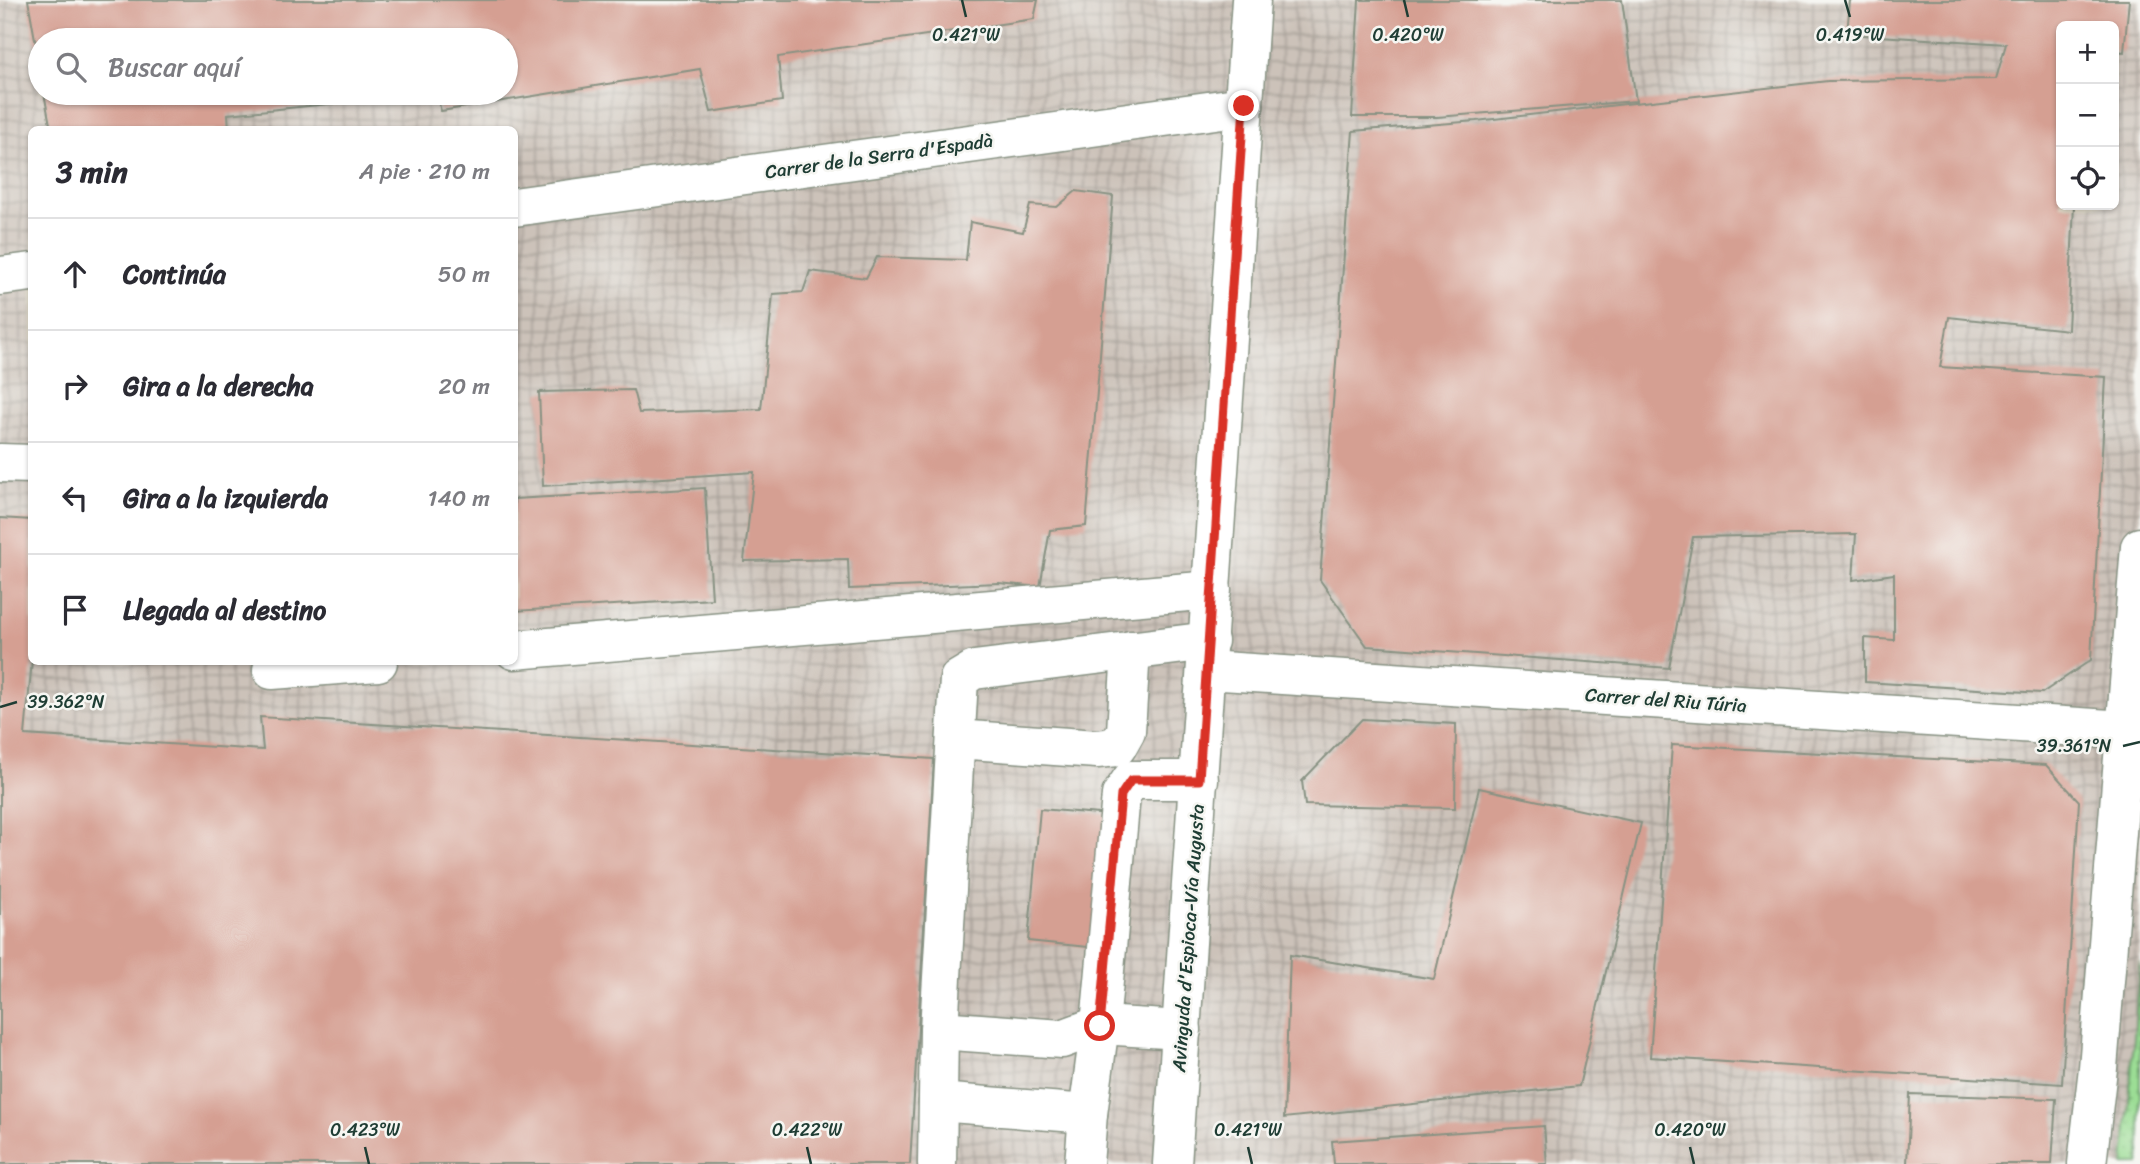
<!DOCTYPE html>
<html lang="es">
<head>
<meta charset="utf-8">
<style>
	:root { --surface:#fff; --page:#f7f7f7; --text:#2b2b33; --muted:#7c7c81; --line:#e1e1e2 }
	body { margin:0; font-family:Sriracha,sans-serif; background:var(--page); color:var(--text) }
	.controls { position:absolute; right:21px; top:21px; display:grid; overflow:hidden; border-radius:10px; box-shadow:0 2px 5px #0004 }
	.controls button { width:63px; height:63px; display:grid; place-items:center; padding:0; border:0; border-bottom:2px solid var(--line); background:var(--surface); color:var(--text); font:35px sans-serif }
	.stop { position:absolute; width:21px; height:21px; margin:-16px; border:5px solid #d93025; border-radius:50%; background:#fff }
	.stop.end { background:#d93025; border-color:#fff; box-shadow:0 2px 7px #0008 }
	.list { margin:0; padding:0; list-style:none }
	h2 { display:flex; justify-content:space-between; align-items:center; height:91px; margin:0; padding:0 28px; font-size:30px }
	h2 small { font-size:23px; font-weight:400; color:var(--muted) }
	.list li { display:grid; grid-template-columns:46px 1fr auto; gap:21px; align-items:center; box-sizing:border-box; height:112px; padding:0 28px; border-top:2px solid var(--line) }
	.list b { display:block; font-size:26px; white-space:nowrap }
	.list em { font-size:23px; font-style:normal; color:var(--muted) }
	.icon { flex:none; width:38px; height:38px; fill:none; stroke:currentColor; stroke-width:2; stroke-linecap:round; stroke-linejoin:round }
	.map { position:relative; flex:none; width:2140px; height:1164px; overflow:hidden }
	.search { position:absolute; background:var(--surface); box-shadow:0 2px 5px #0004; left:28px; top:28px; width:490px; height:77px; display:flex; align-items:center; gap:18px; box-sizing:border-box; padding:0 24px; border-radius:38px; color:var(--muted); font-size:26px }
	.panel { position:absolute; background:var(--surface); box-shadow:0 2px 5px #0004; left:28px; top:126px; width:490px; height:539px; border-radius:10px }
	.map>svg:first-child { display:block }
	.industrial { fill:url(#industrial-grid); fill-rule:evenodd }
	.park { fill:url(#park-dots); stroke:#5e8e64; stroke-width:2 }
	.building { fill:#d59f92 }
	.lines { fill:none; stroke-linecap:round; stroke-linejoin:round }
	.minor-casing { stroke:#889283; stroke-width:41 }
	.minor { stroke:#fff; stroke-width:38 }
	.route { stroke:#d93025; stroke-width:9 }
	.ticks { fill:none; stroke:#1f3d34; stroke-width:2.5 }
	.labels { text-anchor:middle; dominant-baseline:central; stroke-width:5; stroke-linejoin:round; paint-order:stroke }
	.street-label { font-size:19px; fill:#1f3d34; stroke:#f6f6f2 }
	.ticks-label { font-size:18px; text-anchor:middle; fill:#1f3d34; stroke:#f6f6f2; stroke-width:5; stroke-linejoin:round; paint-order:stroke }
</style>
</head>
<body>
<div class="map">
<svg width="2140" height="1164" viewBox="0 0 2140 1164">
	<defs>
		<pattern id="industrial-grid" width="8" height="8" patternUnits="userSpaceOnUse" patternTransform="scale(1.75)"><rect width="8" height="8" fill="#ccc2b9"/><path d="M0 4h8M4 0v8" fill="none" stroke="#a59f97"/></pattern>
		<pattern id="park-dots" width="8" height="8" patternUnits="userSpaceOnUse" patternTransform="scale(1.75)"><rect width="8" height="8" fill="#9cde95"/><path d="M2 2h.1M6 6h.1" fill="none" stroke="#86bf81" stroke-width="1.8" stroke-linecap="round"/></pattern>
	</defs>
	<rect width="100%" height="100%" fill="#f6f6f2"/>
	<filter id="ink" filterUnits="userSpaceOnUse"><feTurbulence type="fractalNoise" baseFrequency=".0143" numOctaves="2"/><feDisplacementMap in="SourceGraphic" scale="14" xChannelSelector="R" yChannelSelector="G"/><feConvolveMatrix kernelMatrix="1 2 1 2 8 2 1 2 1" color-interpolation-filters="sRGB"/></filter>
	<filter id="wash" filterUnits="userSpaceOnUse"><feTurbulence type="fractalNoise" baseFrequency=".00686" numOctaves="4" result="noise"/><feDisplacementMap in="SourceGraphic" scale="28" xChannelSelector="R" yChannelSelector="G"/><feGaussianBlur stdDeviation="1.57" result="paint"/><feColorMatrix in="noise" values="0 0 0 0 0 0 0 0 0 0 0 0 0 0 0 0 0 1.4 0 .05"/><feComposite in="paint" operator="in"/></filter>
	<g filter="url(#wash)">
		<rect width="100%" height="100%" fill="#f0e8d2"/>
		<!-- industrial -->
		<path class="industrial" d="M0,0H2140V1164H0ZM2061,26H2114V205H2061ZM40,40H506V93H40ZM32,130H514V662H32Z"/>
		<!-- park -->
		<polygon class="park" points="2140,962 2140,1164 2124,1164"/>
		<g id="blocks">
			<!-- building -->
			<g class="building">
				<polygon points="28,0 1038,0 1034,19 778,57 782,101 711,112 700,69 441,111 436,93 506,93 506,40 40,40 39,62"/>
				<polygon points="1359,0 1622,0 1636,101 1437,117 1352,117"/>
				<polygon points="1850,0 2129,0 2124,52 2114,51 2114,26 2061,26 2061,205 2074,205 2068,330 1949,317 1940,367 2106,377 2091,660 2042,693 1865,682 1865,638 1894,640 1894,574 1853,580 1856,534 1693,537 1669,668 1367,646 1320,580 1353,131 1476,121 1828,81 1996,79 2006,44 1847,34"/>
				<polygon points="44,93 418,93 418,95 228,114 229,130 51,130"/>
				<polygon points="1076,191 1113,196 1086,526 1050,530 1040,587 999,583 849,589 848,559 744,561 754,472 543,486 539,392 633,390 639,413 761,409 773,294 803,292 810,271 866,278 877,257 966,260 970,222 1023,232 1030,205 1057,207"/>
				<polygon points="705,488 712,599 514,611 514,499"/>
				<polygon points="0,518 32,520 32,660 25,735 263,750 260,717 934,759 910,1164 0,1164"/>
				<polygon points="1362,719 1456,724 1455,808 1305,805 1302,781"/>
				<polygon points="1672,745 2046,765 2079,801 2062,1084 1650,1057"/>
				<polygon points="1479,788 1641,823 1579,1086 1284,1118 1290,955 1434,979"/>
				<polygon points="1040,809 1110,815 1098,948 1028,941"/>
				<polygon points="1910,1094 2056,1099 2052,1164 1907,1164"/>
				<polygon points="1544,1126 1547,1164 1334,1164 1332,1141"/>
			</g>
		</g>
	</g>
	<g filter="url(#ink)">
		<use href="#blocks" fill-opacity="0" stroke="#889283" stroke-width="2"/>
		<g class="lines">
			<defs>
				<g id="minor">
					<polyline points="514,207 1244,106"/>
					<polyline points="0,276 32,272"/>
					<polyline points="0,463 32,464"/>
					<polyline points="514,650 1212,590"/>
					<polyline points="272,670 378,662"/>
					<polyline points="1206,670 2125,730"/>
					<polyline points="956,739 1097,749 1117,747 1126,731 1131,650"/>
					<polyline points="939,1030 959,679 974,670 1209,641"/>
					<polyline points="938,1102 1088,1114"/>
					<polyline points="937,1164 939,1030 1062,1039 1100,1025 1182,1030"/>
					<polyline points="1084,1164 1088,1114 1100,1025 1121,795 1131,780 1199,780"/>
					<polyline points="1172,1164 1251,0"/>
					<polyline points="2087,1164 2098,1068 2140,547"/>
				</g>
			</defs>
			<!-- minor casing -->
			<use href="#minor" class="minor-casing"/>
			<!-- minor -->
			<use href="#minor" class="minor"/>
		</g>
	</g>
	<g class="lines" filter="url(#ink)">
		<!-- route -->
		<polyline class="route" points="1100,1026 1121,795 1131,780 1199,780 1244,106"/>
	</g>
	<!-- ticks -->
	<path class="ticks" d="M962,0L966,17M1404,0L1408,17M1845,0L1850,17M0,707L17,702M2123,746L2140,742M365,1147L369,1164M807,1147L811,1164M1248,1147L1252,1164M1690,1147L1694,1164"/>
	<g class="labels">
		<!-- street labels -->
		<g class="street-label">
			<text transform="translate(879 156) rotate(-8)">Carrer de la Serra d'Espadà</text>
			<text transform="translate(1666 700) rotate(4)">Carrer del Riu Túria</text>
			<text transform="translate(1188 938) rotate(-86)">Avinguda d'Espioca-Vía Augusta</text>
		</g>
	</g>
	<g class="ticks-label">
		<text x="966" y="41">0.421°W</text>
		<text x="1408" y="41">0.420°W</text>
		<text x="1850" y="41">0.419°W</text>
		<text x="66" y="708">39.362°N</text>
		<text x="2074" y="752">39.361°N</text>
		<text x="365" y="1136">0.423°W</text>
		<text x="807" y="1136">0.422°W</text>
		<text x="1248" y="1136">0.421°W</text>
		<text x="1690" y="1136">0.420°W</text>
	</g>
</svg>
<div class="controls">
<button>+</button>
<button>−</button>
<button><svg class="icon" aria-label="locate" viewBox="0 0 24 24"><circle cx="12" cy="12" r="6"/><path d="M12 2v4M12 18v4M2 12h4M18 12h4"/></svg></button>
</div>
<div class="stop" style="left:1100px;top:1026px"></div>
<div class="stop end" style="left:1244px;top:106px"></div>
<div class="search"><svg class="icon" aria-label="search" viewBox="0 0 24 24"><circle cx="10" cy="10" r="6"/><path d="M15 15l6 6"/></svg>Buscar aquí</div>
<section class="panel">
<h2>3 min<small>A pie · 210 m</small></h2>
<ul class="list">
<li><svg class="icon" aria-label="ahead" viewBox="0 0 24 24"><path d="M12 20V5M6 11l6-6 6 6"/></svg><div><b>Continúa</b></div><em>50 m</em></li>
<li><svg class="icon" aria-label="right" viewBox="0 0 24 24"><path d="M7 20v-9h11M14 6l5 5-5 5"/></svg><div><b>Gira a la derecha</b></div><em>20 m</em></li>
<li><svg class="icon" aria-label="left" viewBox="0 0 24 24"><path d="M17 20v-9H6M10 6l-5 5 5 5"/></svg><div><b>Gira a la izquierda</b></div><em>140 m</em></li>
<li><svg class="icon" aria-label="arrive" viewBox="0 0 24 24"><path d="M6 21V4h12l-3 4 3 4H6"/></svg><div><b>Llegada al destino</b></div></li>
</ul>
</section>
</div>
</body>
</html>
